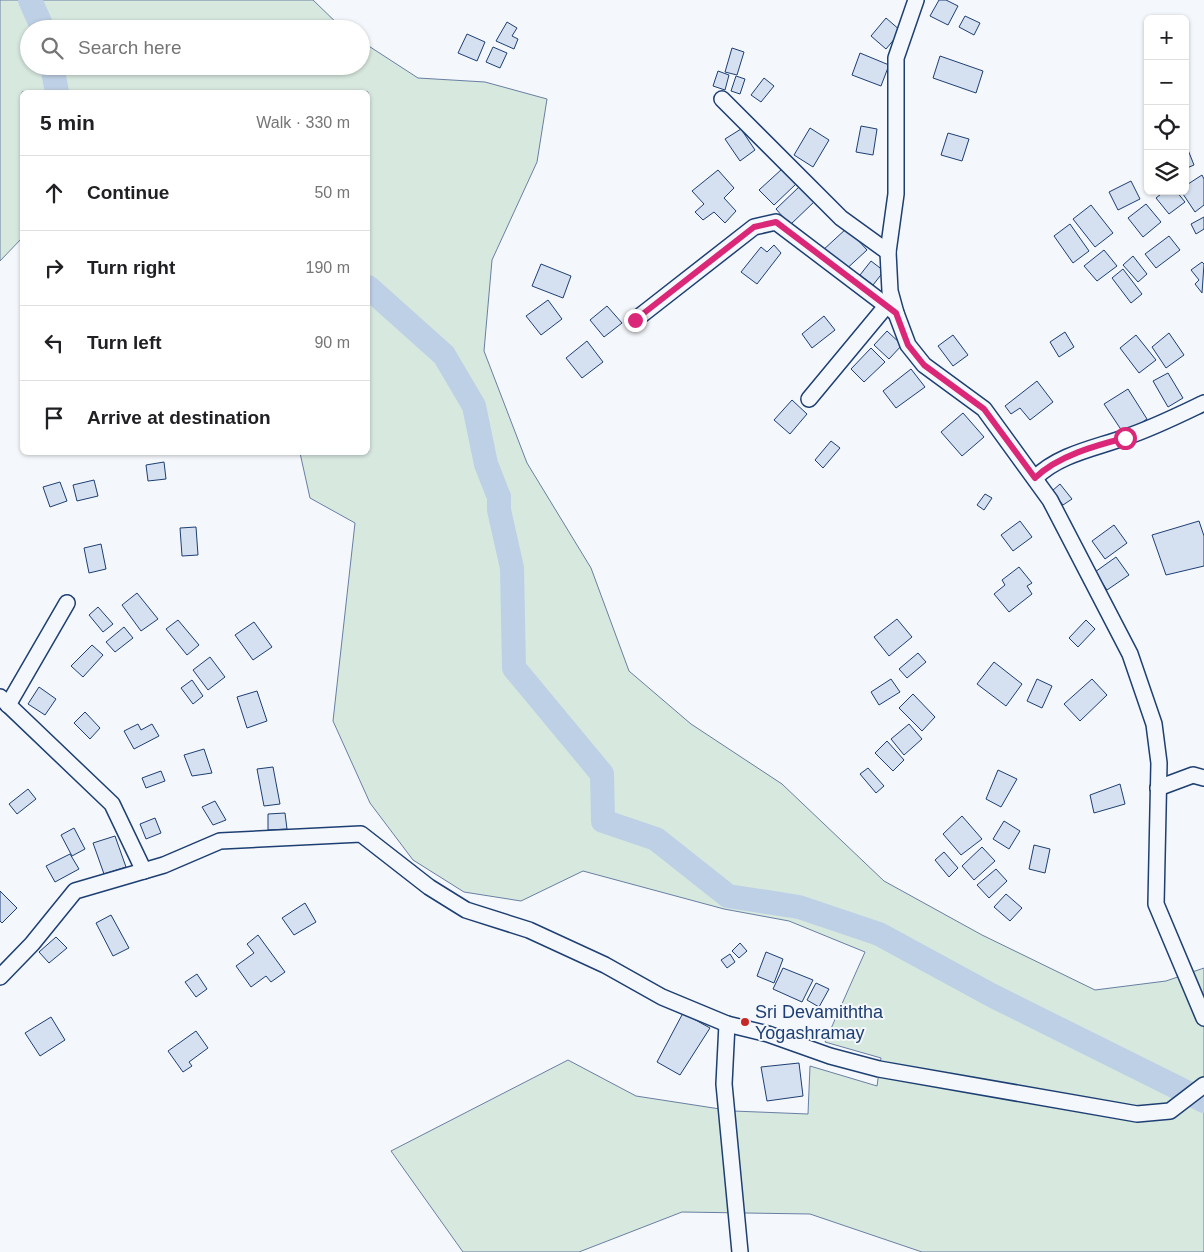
<!DOCTYPE html>
<html lang="en">
<head>
<meta charset="utf-8">
<style>
	:root { --surface:#fff; --page:#f2f2f2; --text:#202124; --muted:#757577; --line:#e0e0e0 }
	body { margin:0; font-family:Helvetica,sans-serif; background:var(--page); color:var(--text) }
	.controls { position:absolute; right:15px; top:15px; display:grid; overflow:hidden; border-radius:8px; box-shadow:0 1px 4px #0004 }
	.controls button { width:45px; height:45px; display:grid; place-items:center; padding:0; border:0; border-bottom:1px solid var(--line); background:var(--surface); color:var(--text); font:25px sans-serif }
	.stop { position:absolute; width:15px; height:15px; margin:-11px; border:4px solid #db2777; border-radius:50%; background:#fff }
	.stop.end { background:#db2777; border-color:#fff; box-shadow:0 1px 5px #0008 }
	.list { margin:0; padding:0; list-style:none }
	h2 { display:flex; justify-content:space-between; align-items:center; height:65px; margin:0; padding:0 20px; font-size:21px }
	h2 small { font-size:16px; font-weight:400; color:var(--muted) }
	.list li { display:grid; grid-template-columns:32px 1fr auto; gap:15px; align-items:center; box-sizing:border-box; height:75px; padding:0 20px; border-top:1px solid var(--line) }
	.list b { display:block; font-size:19px; white-space:nowrap }
	.list em { font-size:16px; font-style:normal; color:var(--muted) }
	.icon { flex:none; width:28px; height:28px; fill:none; stroke:currentColor; stroke-width:2; stroke-linecap:round; stroke-linejoin:round }
	.map { position:relative; flex:none; width:1204px; height:1252px; overflow:hidden }
	.search { position:absolute; background:var(--surface); box-shadow:0 1px 4px #0004; left:20px; top:20px; width:350px; height:55px; display:flex; align-items:center; gap:12px; box-sizing:border-box; padding:0 18px; border-radius:28px; color:var(--muted); font-size:19px }
	.panel { position:absolute; background:var(--surface); box-shadow:0 1px 4px #0004; left:20px; top:90px; width:350px; height:365px; border-radius:8px }
	.map>svg:first-child { display:block }
	.green { fill:#d7e8df; stroke:#687fa3 }
	.lines { fill:none; stroke-linecap:round; stroke-linejoin:round }
	.river { stroke:#bed0e5; stroke-width:24 }
	.building { fill:#d5e0f0; stroke:#1d3f73 }
	.minor-casing { stroke:#1d3f73; stroke-width:18 }
	.minor { stroke:#f4f7fb; stroke-width:15 }
	.route { stroke:#db2777; stroke-width:6 }
	.poi-dot { fill:#c62828; stroke:#f4f7fb; stroke-width:2 }
	.labels { text-anchor:middle; dominant-baseline:central; stroke-width:4; stroke-linejoin:round; paint-order:stroke }
	.poi-label { font-size:18px; fill:#1d3f73; stroke:#f4f7fb; text-anchor:start }
</style>
</head>
<body>
<div class="map">
<svg width="1204" height="1252" viewBox="0 0 1204 1252">
	<rect width="100%" height="100%" fill="#f4f7fb"/>
	<!-- green -->
	<polygon class="green" points="0,0 313,0 343,29 29,29 29,66 361,66 361,41 418,78 485,82 547,99 537,162 492,260 484,351 527,463 591,568 629,671 691,724 782,784 884,881 982,935 1095,990 1166,981 1204,968 1204,1252 922,1252 810,1214 682,1212 579,1252 463,1252 391,1151 568,1060 636,1096 733,1111 808,1114 810,1066 877,1086 881,1058 825,1042 865,952 789,921 724,909 583,871 521,901 464,892 413,860 370,803 333,721 355,523 310,498 300,453 368,452 368,92 22,92 22,238 0,261"/>
	<g class="lines">
		<!-- river -->
		<g class="river">
			<polyline points="30,0 43,29"/>
			<polyline points="52,66 57,92"/>
			<polyline points="368,287 444,355 474,406 486,464 499,497 499,510 512,568 514,668 602,774 603,821 656,839 728,896 799,907 879,934 993,996 1204,1101"/>
		</g>
	</g>
	<!-- building -->
	<g class="building">
		<polygon points="939,0 946,0 958,6 948,25 930,16"/>
		<polygon points="965,16 980,23 974,35 959,27"/>
		<polygon points="886,18 901,31 886,49 871,36"/>
		<polygon points="507,22 517,28 512,36 518,39 514,49 496,41"/>
		<polygon points="467,34 485,42 477,61 458,53"/>
		<polygon points="493,47 507,53 500,68 486,62"/>
		<polygon points="732,48 744,52 737,75 725,72"/>
		<polygon points="860,53 889,65 881,86 852,75"/>
		<polygon points="940,56 983,71 976,93 933,78"/>
		<polygon points="718,71 729,75 725,90 713,86"/>
		<polygon points="736,76 745,79 740,94 731,91"/>
		<polygon points="764,78 774,86 761,102 751,95"/>
		<polygon points="861,126 877,129 873,155 856,152"/>
		<polygon points="810,128 829,140 813,167 794,155"/>
		<polygon points="741,129 755,150 740,161 725,139"/>
		<polygon points="948,133 969,139 962,161 941,155"/>
		<polygon points="1188,150 1194,165 1187,168 1185,151"/>
		<polygon points="782,169 796,184 774,205 759,190"/>
		<polygon points="718,170 734,188 724,198 736,211 725,223 714,212 703,220 695,212 704,204 692,191"/>
		<polygon points="1202,175 1204,179 1204,205 1195,212 1181,191 1185,191 1185,186"/>
		<polygon points="1131,181 1140,199 1118,210 1109,192"/>
		<polygon points="800,186 815,201 790,225 776,209"/>
		<polygon points="1165,191 1176,191 1185,202 1169,214 1156,198"/>
		<polygon points="1146,204 1161,222 1143,237 1128,218"/>
		<polygon points="1091,205 1113,233 1095,247 1073,219"/>
		<polygon points="1204,217 1204,229 1196,234 1191,224"/>
		<polygon points="1070,224 1089,251 1073,263 1054,236"/>
		<polygon points="847,228 867,250 842,273 822,251"/>
		<polygon points="1169,236 1180,250 1156,268 1145,254"/>
		<polygon points="774,245 781,253 757,284 741,272 761,247 767,252"/>
		<polygon points="1104,250 1117,266 1097,281 1084,266"/>
		<polygon points="1133,256 1147,274 1138,282 1123,265"/>
		<polygon points="871,261 884,271 873,285 860,275"/>
		<polygon points="1202,262 1204,264 1202,293 1195,284 1199,280 1191,270"/>
		<polygon points="541,264 571,276 563,298 532,286"/>
		<polygon points="1123,269 1142,294 1131,303 1112,278"/>
		<polygon points="548,300 562,319 541,335 526,316"/>
		<polygon points="607,306 622,323 604,337 590,320"/>
		<polygon points="824,316 835,330 812,348 802,334"/>
		<polygon points="887,331 902,345 889,359 874,345"/>
		<polygon points="1065,332 1074,347 1059,357 1050,342"/>
		<polygon points="1169,333 1184,355 1166,368 1152,347"/>
		<polygon points="953,335 968,355 953,366 938,346"/>
		<polygon points="1136,335 1156,360 1139,373 1120,348"/>
		<polygon points="587,341 603,362 582,378 566,358"/>
		<polygon points="871,348 885,362 864,382 851,369"/>
		<polygon points="911,369 925,387 896,408 883,391"/>
		<polygon points="1168,373 1183,398 1168,407 1153,381"/>
		<polygon points="1037,381 1053,402 1030,420 1020,408 1011,414 1005,406"/>
		<polygon points="1128,389 1147,419 1124,434 1104,404"/>
		<polygon points="792,400 807,414 790,434 774,420"/>
		<polygon points="963,413 984,437 962,456 941,432"/>
		<polygon points="831,441 840,448 823,468 815,460"/>
		<polygon points="164,462 166,479 148,481 146,465"/>
		<polygon points="94,480 98,496 77,501 73,485"/>
		<polygon points="60,482 67,501 50,507 43,487"/>
		<polygon points="1060,484 1072,499 1063,505 1052,491"/>
		<polygon points="985,494 992,498 984,510 977,505"/>
		<polygon points="1020,521 1032,537 1013,551 1001,535"/>
		<polygon points="1199,521 1204,536 1204,566 1166,575 1152,535"/>
		<polygon points="1114,525 1127,543 1105,559 1092,541"/>
		<polygon points="196,527 198,555 182,556 180,528"/>
		<polygon points="101,544 106,569 89,573 84,548"/>
		<polygon points="1116,557 1129,575 1107,590 1095,572"/>
		<polygon points="1019,567 1032,583 1027,586 1032,594 1009,612 994,594 1005,585 1002,580"/>
		<polygon points="137,593 158,619 141,631 122,605"/>
		<polygon points="98,607 113,624 103,632 89,615"/>
		<polygon points="897,619 912,637 889,656 874,637"/>
		<polygon points="178,620 199,645 187,655 166,629"/>
		<polygon points="1086,620 1095,629 1078,647 1069,638"/>
		<polygon points="254,622 272,647 253,660 235,635"/>
		<polygon points="124,627 133,638 115,652 106,642"/>
		<polygon points="92,645 103,655 83,677 71,666"/>
		<polygon points="918,653 926,662 907,678 899,669"/>
		<polygon points="210,657 225,677 208,690 193,670"/>
		<polygon points="994,662 1022,684 1006,706 977,684"/>
		<polygon points="891,679 900,692 879,705 871,692"/>
		<polygon points="1037,679 1052,686 1042,708 1027,701"/>
		<polygon points="1092,679 1107,695 1080,721 1064,704"/>
		<polygon points="192,680 203,696 193,704 181,688"/>
		<polygon points="39,687 56,699 45,715 28,704"/>
		<polygon points="257,691 267,721 247,728 237,697"/>
		<polygon points="913,694 935,717 922,731 899,708"/>
		<polygon points="85,712 100,728 90,739 74,723"/>
		<polygon points="138,724 141,730 152,724 159,736 134,749 124,731"/>
		<polygon points="909,724 922,739 904,755 891,739"/>
		<polygon points="887,741 904,760 893,771 875,753"/>
		<polygon points="204,749 212,773 192,776 184,755"/>
		<polygon points="273,767 280,804 264,806 257,769"/>
		<polygon points="868,768 884,786 876,793 860,774"/>
		<polygon points="998,770 1017,779 1001,807 986,799"/>
		<polygon points="161,771 165,781 146,788 142,778"/>
		<polygon points="1120,784 1125,804 1094,813 1090,795"/>
		<polygon points="28,789 36,799 17,814 9,804"/>
		<polygon points="215,801 226,820 213,825 202,807"/>
		<polygon points="285,813 287,829 268,830 268,814"/>
		<polygon points="962,816 982,839 961,855 943,834"/>
		<polygon points="155,818 161,833 146,839 140,824"/>
		<polygon points="1004,821 1020,831 1009,849 993,839"/>
		<polygon points="74,828 85,849 72,856 61,835"/>
		<polygon points="115,836 126,867 104,874 93,843"/>
		<polygon points="1034,845 1050,849 1045,873 1029,869"/>
		<polygon points="982,847 995,861 974,880 962,866"/>
		<polygon points="944,852 958,868 949,877 935,860"/>
		<polygon points="70,854 79,869 55,882 46,866"/>
		<polygon points="996,869 1007,881 989,898 977,885"/>
		<polygon points="0,891 17,908 2,923 0,921"/>
		<polygon points="1006,894 1022,908 1010,921 994,907"/>
		<polygon points="305,903 316,922 294,935 282,918"/>
		<polygon points="111,915 129,948 113,956 96,923"/>
		<polygon points="258,935 285,972 271,982 266,976 251,987 236,966 254,953 247,944"/>
		<polygon points="56,937 67,948 49,963 39,952"/>
		<polygon points="740,943 747,951 739,958 732,951"/>
		<polygon points="766,952 783,959 774,983 757,976"/>
		<polygon points="730,954 735,962 727,968 721,960"/>
		<polygon points="783,968 813,980 802,1002 773,989"/>
		<polygon points="197,974 207,989 196,997 185,982"/>
		<polygon points="816,983 829,989 819,1007 807,1000"/>
		<polygon points="683,1013 710,1028 680,1075 657,1062"/>
		<polygon points="51,1017 65,1040 40,1056 25,1033"/>
		<polygon points="196,1031 208,1048 189,1062 192,1066 183,1072 168,1051"/>
		<polygon points="799,1063 803,1096 767,1101 761,1067"/>
	</g>
	<g class="lines">
		<defs>
			<g id="minor">
				<polyline points="916,0 896,58 896,194 888,252 890,291 896,313 908,345 924,365 984,409 1050,500 1130,654 1154,724 1159,763 1156,904 1204,1018"/>
				<polyline points="722,99 841,218 888,252"/>
				<polyline points="635,320 754,227 776,222 896,313"/>
				<polyline points="809,399 887,305"/>
				<path d="M1035,478C1059,454 1096,448 1126,437C1153,428 1179,415 1204,403"/>
				<polyline points="0,697 112,804 144,871"/>
				<polyline points="8,705 67,603"/>
				<polyline points="1158,788 1193,775 1204,778"/>
				<polyline points="0,977 32,944 75,891 164,865 220,841 361,834 429,887 466,910 529,930 605,965 662,997 727,1024 768,1034 830,1056 879,1069 1137,1114 1170,1111 1204,1085"/>
				<polyline points="727,1024 724,1084 740,1252"/>
			</g>
		</defs>
		<!-- minor casing -->
		<use href="#minor" class="minor-casing"/>
		<!-- minor -->
		<use href="#minor" class="minor"/>
	</g>
	<g class="lines">
		<!-- route -->
		<path class="route" d="M635,320L754,227L776,222L896,313L908,345L924,365L984,409L1035,478C1057,456 1097,445 1125,438"/>
	</g>
	<!-- markers -->
	<circle class="poi-dot" cx="745" cy="1022" r="5"/>
	<g class="labels">
		<!-- poi labels -->
		<g class="poi-label">
			<text x="755" y="1012">Sri Devamiththa<tspan x="755" dy="21">Yogashramay</tspan></text>
		</g>
	</g>
</svg>
<div class="controls">
<button>+</button>
<button>−</button>
<button><svg class="icon" aria-label="locate" viewBox="0 0 24 24"><circle cx="12" cy="12" r="6"/><path d="M12 2v4M12 18v4M2 12h4M18 12h4"/></svg></button>
<button><svg class="icon" aria-label="layers" viewBox="0 0 24 24"><path d="M12 4l9 5-9 5-9-5zM3 14l9 5 9-5"/></svg></button>
</div>
<div class="stop" style="left:1125px;top:438px"></div>
<div class="stop end" style="left:635px;top:320px"></div>
<div class="search"><svg class="icon" aria-label="search" viewBox="0 0 24 24"><circle cx="10" cy="10" r="6"/><path d="M15 15l6 6"/></svg>Search here</div>
<section class="panel">
<h2>5 min<small>Walk · 330 m</small></h2>
<ul class="list">
<li><svg class="icon" aria-label="ahead" viewBox="0 0 24 24"><path d="M12 20V5M6 11l6-6 6 6"/></svg><div><b>Continue</b></div><em>50 m</em></li>
<li><svg class="icon" aria-label="right" viewBox="0 0 24 24"><path d="M7 20v-9h11M14 6l5 5-5 5"/></svg><div><b>Turn right</b></div><em>190 m</em></li>
<li><svg class="icon" aria-label="left" viewBox="0 0 24 24"><path d="M17 20v-9H6M10 6l-5 5 5 5"/></svg><div><b>Turn left</b></div><em>90 m</em></li>
<li><svg class="icon" aria-label="arrive" viewBox="0 0 24 24"><path d="M6 21V4h12l-3 4 3 4H6"/></svg><div><b>Arrive at destination</b></div></li>
</ul>
</section>
</div>
</body>
</html>
